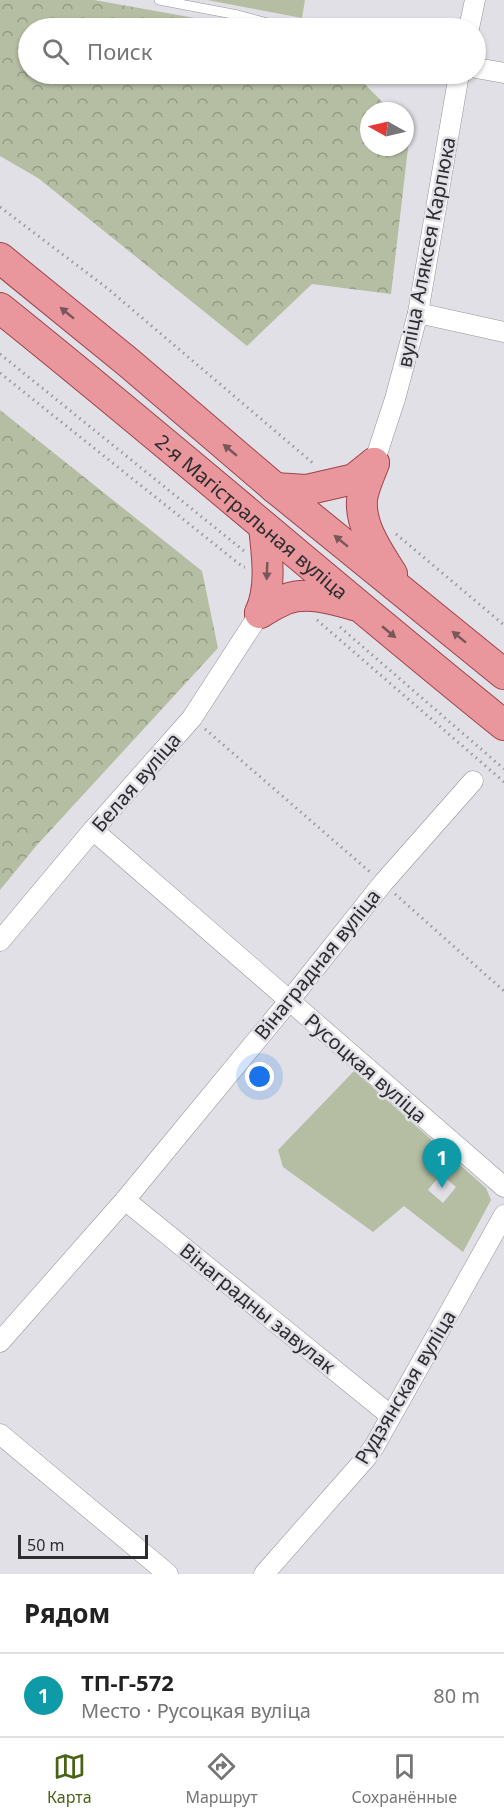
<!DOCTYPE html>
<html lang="ru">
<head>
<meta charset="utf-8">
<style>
	:root { --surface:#fff; --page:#f2f2f2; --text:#222; --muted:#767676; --line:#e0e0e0; --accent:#486314 }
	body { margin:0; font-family:"Noto Sans",sans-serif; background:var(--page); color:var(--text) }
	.compass { position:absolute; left:360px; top:102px; width:54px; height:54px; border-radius:50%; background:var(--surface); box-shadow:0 2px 4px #0004; rotate:278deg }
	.scale { position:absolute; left:18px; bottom:15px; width:130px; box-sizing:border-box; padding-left:6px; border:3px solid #2d2d30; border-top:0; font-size:16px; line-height:21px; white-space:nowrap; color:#2d2d30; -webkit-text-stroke:4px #e1e0e7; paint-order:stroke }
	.you { position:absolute; left:260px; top:1077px; width:21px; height:21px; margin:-15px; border:4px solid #fff; border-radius:50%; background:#1a73e8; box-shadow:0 0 0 9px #1a73e833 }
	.badge { display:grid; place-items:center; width:39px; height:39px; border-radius:50%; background:var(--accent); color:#fff; font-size:20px; font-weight:700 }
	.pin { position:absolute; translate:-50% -50px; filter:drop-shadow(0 2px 3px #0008) }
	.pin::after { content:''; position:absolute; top:32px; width:21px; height:18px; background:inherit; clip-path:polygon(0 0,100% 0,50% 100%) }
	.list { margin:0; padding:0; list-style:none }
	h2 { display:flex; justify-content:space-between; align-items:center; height:78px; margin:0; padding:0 24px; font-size:26px }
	h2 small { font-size:20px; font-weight:400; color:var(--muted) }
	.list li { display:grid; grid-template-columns:39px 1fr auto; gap:18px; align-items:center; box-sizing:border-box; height:84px; padding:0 24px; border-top:2px solid var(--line) }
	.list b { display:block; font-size:22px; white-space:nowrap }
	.list p { margin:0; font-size:20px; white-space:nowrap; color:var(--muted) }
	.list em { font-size:20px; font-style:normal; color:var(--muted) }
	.icon { flex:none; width:33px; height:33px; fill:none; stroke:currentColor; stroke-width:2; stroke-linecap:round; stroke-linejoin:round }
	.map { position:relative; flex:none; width:504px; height:1574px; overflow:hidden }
	.search { position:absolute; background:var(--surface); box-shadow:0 2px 4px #0004; left:18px; right:18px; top:18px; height:66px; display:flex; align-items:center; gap:15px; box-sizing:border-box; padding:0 21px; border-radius:33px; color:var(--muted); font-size:22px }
	.sheet { height:162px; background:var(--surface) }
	nav { display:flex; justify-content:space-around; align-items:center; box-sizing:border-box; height:84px; border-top:2px solid var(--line); background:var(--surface); font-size:16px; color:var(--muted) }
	nav a { display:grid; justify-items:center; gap:3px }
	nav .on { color:var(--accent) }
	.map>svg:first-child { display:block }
	.green { fill:#b5bea3; fill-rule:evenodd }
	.forest { fill:url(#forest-crowns) }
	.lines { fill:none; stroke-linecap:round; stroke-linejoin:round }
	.lane-casing { stroke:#939399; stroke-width:10 }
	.street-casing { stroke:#939399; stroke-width:21 }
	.primary-casing { stroke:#9e444b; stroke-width:32 }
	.path { stroke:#9a999f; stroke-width:3; stroke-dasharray:1.5 4.5; stroke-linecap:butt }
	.lane { stroke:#fff; stroke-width:9 }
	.street { stroke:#fff; stroke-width:20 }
	.primary { stroke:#e9969c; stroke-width:30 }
	.oneway { fill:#78575b }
	.labels { text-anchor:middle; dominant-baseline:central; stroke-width:5; stroke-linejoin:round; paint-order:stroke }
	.street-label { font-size:20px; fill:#2d2d30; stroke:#e1e0e7 }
</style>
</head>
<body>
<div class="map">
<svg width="504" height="1574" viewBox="0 0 504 1574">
	<defs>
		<pattern id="forest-crowns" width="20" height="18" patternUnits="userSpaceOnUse" patternTransform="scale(1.5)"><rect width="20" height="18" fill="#b5bea3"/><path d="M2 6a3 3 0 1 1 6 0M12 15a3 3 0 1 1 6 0" fill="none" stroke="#949b85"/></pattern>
	</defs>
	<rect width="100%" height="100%" fill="#e1e0e7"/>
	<!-- green -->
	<g class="green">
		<polygon points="207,0 305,0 302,18"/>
		<path d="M354,1071L486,1188L491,1200L463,1252L404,1206L373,1232L283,1167L278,1150ZM441,1174L456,1187L443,1203L428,1190Z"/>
	</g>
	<!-- forest -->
	<g class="forest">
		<polygon points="0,0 94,0 223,23 238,28 28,28 28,74 350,74 358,77 391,111 369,111 369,147 405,147 405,126 410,131 391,294 312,284 247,346 38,178 0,156"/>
		<polygon points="0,410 202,571 218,648 37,845 0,890"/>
	</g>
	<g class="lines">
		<defs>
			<polyline id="lane" points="159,0 238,15 286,28"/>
			<g id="street">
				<polyline points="469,28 475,0"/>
				<polyline points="476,68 504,73"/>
				<polyline points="418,313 504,332"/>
				<polyline points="374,463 395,399 418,313 459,74"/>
				<polyline points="93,830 504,1187"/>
				<polyline points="0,941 93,830 192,718 260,613"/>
				<polyline points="125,1200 391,1416"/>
				<polyline points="0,1342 125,1200 289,1001 383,883 473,781"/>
				<polyline points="0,1434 168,1574"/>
				<polyline points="264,1574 366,1458 375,1445 504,1215"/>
			</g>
			<g id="primary">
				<polyline points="0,258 129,363 275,488 504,674"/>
				<path id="s1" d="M0,308C170,444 334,588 504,725"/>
				<path d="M374,463C370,475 363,488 362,500C360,527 379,553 392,574"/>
				<polyline points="275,488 306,490 354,479 374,463"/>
				<path d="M260,613C268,608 277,603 286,599C307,591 333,599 354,605"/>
				<path d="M260,613C272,587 267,555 264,527"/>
			</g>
		</defs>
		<!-- lane casing -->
		<use href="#lane" class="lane-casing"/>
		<!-- street casing -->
		<use href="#street" class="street-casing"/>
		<!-- primary casing -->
		<use href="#primary" class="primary-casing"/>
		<!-- path -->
		<g class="path">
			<polyline points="0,207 107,288 314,464"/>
			<polyline points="0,354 244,551"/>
			<polyline points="0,373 243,567 245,567"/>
			<polyline points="396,534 504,625"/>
			<polyline points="317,620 504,782"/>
			<polyline points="340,627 504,769"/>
			<polyline points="205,729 370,872"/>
			<polyline points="395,894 504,991"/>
		</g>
		<!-- lane -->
		<use href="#lane" class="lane"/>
		<!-- street -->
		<use href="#street" class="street"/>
		<!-- primary -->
		<use href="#primary" class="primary"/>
	</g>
	<!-- one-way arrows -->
	<defs><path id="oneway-solid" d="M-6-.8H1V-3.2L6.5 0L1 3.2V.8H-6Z" transform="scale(1.5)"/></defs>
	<g class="oneway">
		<use href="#oneway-solid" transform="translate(67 313) rotate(-141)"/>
		<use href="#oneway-solid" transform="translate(230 450) rotate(-140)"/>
		<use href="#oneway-solid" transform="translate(341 541) rotate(-141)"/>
		<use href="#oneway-solid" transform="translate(267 571) rotate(92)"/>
		<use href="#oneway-solid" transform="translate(389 632) rotate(40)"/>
		<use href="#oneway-solid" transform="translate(459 637) rotate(-141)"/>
	</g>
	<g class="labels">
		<!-- street labels -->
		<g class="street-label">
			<text transform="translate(426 252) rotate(-79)">вуліца Аляксея Карпюка</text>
			<text stroke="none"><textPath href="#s1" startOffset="327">2-я Магістральная вуліца</textPath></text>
			<text transform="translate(136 782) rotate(-49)">Белая вуліца</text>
			<text transform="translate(317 964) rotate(-51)">Вінаградная вуліца</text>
			<text transform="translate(366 1068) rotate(41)">Русоцкая вуліца</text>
			<text transform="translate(258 1308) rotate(39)">Вінаградны завулак</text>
			<text transform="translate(405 1387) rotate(-59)">Рудзянская вуліца</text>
		</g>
	</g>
</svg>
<svg class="compass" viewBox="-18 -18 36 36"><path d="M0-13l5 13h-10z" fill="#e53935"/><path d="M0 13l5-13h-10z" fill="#767676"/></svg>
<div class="scale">50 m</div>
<div class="you"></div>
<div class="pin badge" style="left:442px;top:1188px;background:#0f9aa8">1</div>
<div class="search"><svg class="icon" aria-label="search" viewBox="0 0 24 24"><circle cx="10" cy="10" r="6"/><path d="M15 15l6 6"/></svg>Поиск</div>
</div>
<section class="sheet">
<h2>Рядом<small></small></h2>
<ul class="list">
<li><span class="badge" style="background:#0f9aa8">1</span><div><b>ТП-Г-572</b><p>Место · Русоцкая вуліца</p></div><em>80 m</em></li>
</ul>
</section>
<nav>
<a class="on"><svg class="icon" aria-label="map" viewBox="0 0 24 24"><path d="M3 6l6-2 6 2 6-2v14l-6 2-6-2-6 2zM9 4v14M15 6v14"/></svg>Карта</a>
<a><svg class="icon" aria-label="directions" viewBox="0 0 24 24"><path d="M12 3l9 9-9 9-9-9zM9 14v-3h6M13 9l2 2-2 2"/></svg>Маршрут</a>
<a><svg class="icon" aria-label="saved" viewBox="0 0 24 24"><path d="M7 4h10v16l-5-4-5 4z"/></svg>Сохранённые</a>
</nav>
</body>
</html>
